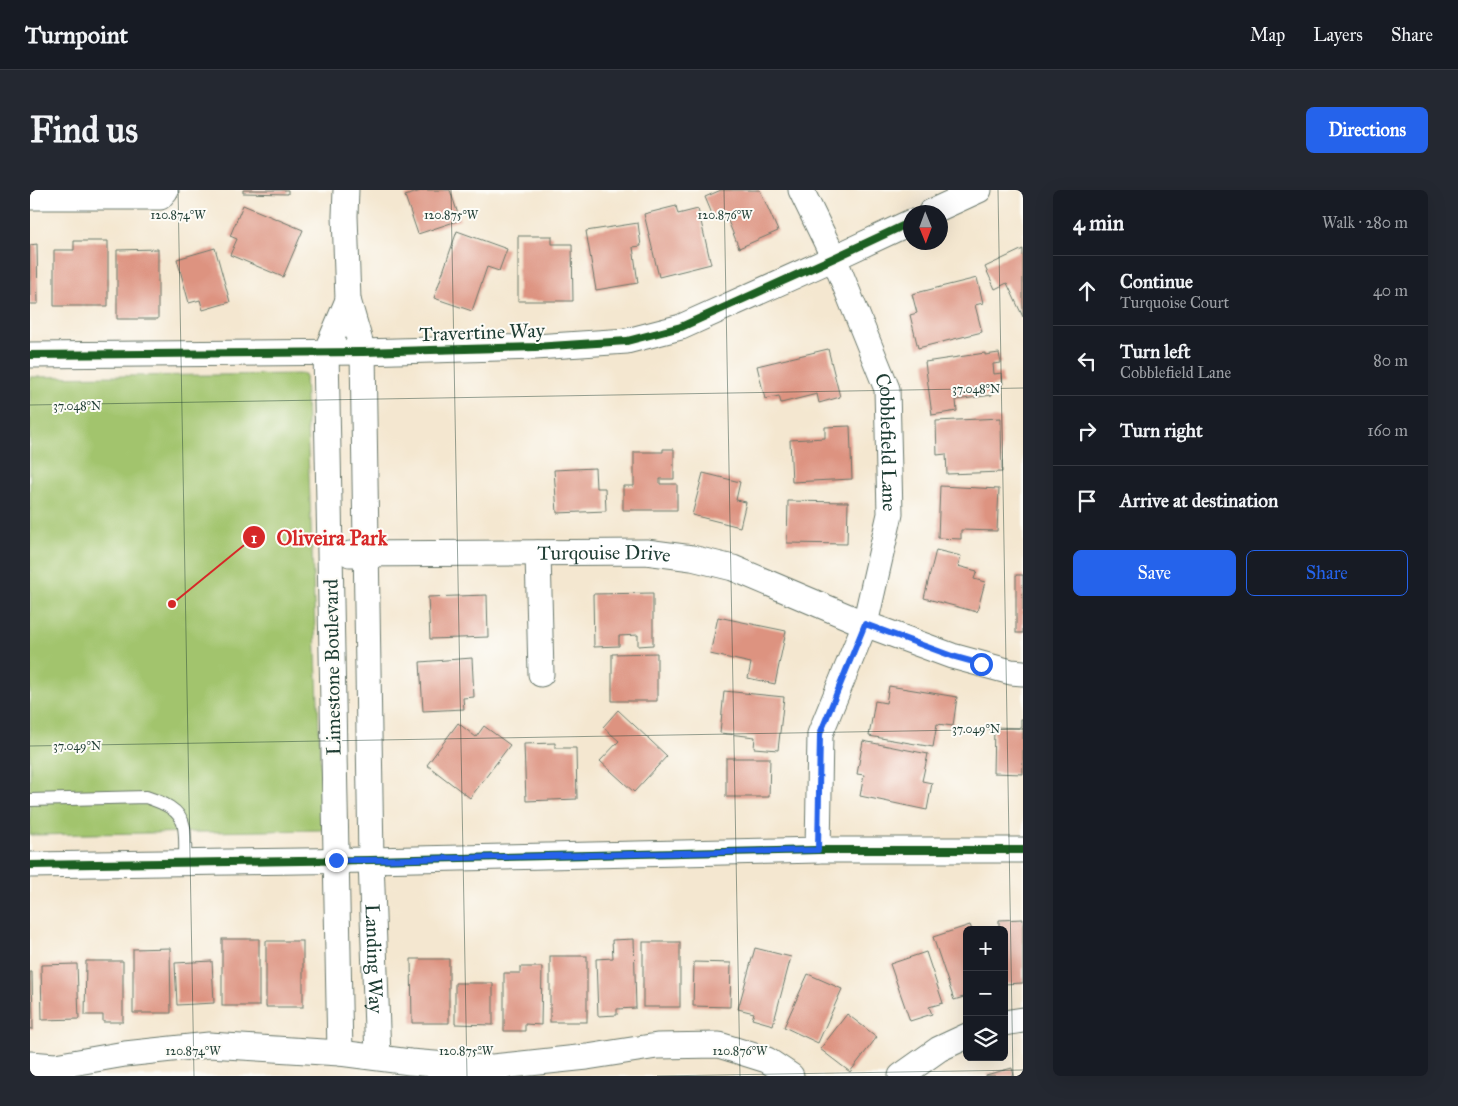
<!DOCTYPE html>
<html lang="en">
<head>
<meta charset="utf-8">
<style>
	:root { --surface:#171b24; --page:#242831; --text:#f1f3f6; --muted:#9ea1a6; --line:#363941; --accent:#2563eb }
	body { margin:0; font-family:"IM FELL Great Primer",serif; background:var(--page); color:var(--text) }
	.controls { position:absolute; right:15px; bottom:15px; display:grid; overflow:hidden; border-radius:8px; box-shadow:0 5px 20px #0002 }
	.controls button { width:45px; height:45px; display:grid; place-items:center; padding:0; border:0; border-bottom:1px solid var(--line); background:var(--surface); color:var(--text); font:25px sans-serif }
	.compass { position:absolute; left:873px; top:15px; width:45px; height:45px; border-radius:50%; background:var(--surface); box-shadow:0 5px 20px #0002; rotate:179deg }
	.stop { position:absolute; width:15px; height:15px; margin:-11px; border:4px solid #2563eb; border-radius:50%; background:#fff }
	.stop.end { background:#2563eb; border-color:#fff; box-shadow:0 1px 5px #0008 }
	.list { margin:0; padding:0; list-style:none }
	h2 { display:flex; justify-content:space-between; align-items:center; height:65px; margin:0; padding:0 20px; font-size:21px }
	h2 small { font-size:16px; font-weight:400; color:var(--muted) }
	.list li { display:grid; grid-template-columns:32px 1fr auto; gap:15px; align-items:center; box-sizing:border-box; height:70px; padding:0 20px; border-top:1px solid var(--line) }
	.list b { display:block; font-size:19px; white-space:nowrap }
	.list p { margin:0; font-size:16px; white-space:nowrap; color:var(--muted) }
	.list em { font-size:16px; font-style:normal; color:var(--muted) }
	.actions { display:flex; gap:10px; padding:15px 20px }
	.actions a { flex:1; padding:11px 0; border:1px solid var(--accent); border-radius:8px; text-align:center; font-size:18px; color:var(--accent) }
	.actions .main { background:var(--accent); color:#fff }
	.icon { flex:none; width:28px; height:28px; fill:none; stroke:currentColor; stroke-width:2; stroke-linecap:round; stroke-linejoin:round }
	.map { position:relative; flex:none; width:993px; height:886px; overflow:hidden; border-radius:8px }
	header { display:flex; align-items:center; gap:30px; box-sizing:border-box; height:70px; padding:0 25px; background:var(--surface); border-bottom:1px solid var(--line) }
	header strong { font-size:24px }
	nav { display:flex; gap:28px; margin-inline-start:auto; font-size:18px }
	.intro { display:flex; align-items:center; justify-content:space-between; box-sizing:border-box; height:120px; padding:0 30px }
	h1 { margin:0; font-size:35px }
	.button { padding:12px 22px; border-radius:8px; background:var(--accent); color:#fff; font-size:18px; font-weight:700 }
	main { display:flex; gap:30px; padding:0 30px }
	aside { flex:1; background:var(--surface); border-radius:8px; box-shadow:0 5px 20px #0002 }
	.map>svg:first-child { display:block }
	.green { fill:#a2c46d; stroke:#608050 }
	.building { fill:#dd9380 }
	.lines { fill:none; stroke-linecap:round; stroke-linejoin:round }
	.service-casing { stroke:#6a786b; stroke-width:14 }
	.minor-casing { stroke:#6a786b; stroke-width:27 }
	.service { stroke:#fff; stroke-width:12 }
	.minor { stroke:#fff; stroke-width:25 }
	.cycleway-casing { stroke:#fdfcf7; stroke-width:11 }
	.cycleway { stroke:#1b5e20; stroke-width:8 }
	.route { stroke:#2563eb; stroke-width:6 }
	.ticks { fill:none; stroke:#1f3d34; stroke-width:1; stroke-opacity:0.45 }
	.labels { text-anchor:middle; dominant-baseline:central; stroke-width:4; stroke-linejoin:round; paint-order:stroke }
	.street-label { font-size:20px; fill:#1f3d34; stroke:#fdfcf7 }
	.ticks-label { font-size:12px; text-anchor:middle; fill:#1f3d34; stroke:#fdfcf7; stroke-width:4; stroke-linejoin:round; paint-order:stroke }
	.leader { fill:none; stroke:#d62828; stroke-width:2 }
	.callout-dot { fill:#d62828; stroke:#fdfcf7; stroke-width:2 }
	.mark-label { font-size:15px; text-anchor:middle; font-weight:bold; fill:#fff }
	.callout-label { font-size:21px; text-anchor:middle; font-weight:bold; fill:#d62828; stroke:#fdfcf7; stroke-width:4; stroke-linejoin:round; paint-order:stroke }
</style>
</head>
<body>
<header>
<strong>Turnpoint</strong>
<nav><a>Map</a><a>Layers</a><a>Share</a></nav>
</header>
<div class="intro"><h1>Find us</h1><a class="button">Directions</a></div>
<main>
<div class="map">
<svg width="993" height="886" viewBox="0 0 993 886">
	<rect width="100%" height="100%" fill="#fdfcf7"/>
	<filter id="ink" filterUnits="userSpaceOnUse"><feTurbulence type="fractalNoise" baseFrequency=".02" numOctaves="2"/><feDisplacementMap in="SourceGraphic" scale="10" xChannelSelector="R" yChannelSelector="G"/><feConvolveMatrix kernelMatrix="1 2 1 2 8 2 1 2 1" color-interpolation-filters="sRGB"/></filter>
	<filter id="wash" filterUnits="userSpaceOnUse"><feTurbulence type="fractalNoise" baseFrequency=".0096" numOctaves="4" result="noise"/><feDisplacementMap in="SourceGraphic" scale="20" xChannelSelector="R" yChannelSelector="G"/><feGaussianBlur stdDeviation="1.12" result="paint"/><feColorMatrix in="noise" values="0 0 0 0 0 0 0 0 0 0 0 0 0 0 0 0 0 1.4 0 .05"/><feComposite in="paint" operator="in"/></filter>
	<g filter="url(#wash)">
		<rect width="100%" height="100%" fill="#f4e7d0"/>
		<!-- green -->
		<polygon class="green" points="275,184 293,640 0,645 0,187"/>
		<g id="blocks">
			<!-- building -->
			<g class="building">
				<polygon points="213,0 258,0 258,4 213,3"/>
				<polygon points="394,0 420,0 430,30 388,44 375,6"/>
				<polygon points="691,0 730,0 748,41 709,58 696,26 685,31 675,7"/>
				<polygon points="213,15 273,40 253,87 200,65 207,49 200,46"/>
				<polygon points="646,16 648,24 668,19 681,74 629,87 614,24"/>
				<polygon points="608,33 611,56 603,57 608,93 566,100 556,41"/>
				<polygon points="427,41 477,59 469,81 457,77 442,121 404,108"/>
				<polygon points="488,46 522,46 522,54 542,54 543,111 488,111"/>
				<polygon points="44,51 78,51 78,116 24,116 24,60 44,60"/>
				<polygon points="7,54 8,114 0,114 0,55"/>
				<polygon points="185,58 200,112 173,120 170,110 159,113 147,69"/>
				<polygon points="128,59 128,129 87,129 87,60"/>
				<polygon points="993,59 993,127 977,93 965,99 955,77"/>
				<polygon points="947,88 953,113 945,115 952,142 888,158 880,125 887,123 882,104"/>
				<polygon points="798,159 810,207 789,213 787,204 751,213 749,206 735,209 727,176"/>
				<polygon points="955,163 955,165 969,163 971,173 963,174 964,184 972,183 973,194 961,196 962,205 926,210 927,221 902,225 895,172"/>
				<polygon points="971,228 972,282 917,284 916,264 907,265 906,231"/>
				<polygon points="820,236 822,289 762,292 760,250 795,248 795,237"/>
				<polygon points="633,259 644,259 644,289 630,289 630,294 647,294 647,320 593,320 593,296 604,296 604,262 633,262"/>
				<polygon points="565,278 566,298 575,298 576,321 527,323 524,280"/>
				<polygon points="673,283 710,292 706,310 716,312 710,337 662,325"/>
				<polygon points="910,296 969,299 967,341 931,340 931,349 908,348"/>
				<polygon points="758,311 818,312 817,354 757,353"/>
				<polygon points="906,360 931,366 928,376 947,381 944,389 955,392 947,422 894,408"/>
				<rect x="986" y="385" width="7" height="58"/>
				<polygon points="623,403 623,455 608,456 608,445 589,446 589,456 564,457 563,404"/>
				<polygon points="457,405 458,447 400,449 398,407"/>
				<polygon points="688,427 756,441 745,494 718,488 721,473 680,464"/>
				<polygon points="627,463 627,511 582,511 582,464"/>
				<polygon points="442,468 444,507 433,508 434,519 393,521 390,472"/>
				<polygon points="859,496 927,507 923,536 907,534 903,557 839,546 845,511 856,513"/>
				<polygon points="694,501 754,507 748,560 724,558 725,547 690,543"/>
				<polygon points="588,520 637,566 604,602 570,571 589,551 573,537"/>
				<polygon points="991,529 993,529 993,584 963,583 964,537 991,538"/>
				<polygon points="428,533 446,547 454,536 480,555 440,608 397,575"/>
				<polygon points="833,551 898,564 892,591 902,593 897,620 830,606 834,585 827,584"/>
				<polygon points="525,553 525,558 546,558 547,609 496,611 494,554"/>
				<polygon points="696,568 740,568 739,607 696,607"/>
				<polygon points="993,729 993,793 974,794 974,740 969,740 969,730"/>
				<polygon points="940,735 942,740 937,740 937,806 924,810 903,747"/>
				<rect x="192" y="749" width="37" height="67"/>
				<polygon points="604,749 606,818 587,819 587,825 568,826 566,769 583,768 582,750"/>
				<rect x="236" y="751" width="37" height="66"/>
				<rect x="613" y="752" width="37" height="65"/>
				<polygon points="140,758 141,823 103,823 103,759"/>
				<polygon points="725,758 761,767 743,835 722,829 724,823 708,819"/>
				<polygon points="896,762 913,813 899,817 902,824 880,831 860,774"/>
				<rect x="520" y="766" width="37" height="66"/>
				<polygon points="381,769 419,769 419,833 382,833"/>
				<polygon points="56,771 93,771 93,832 73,832 73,825 55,825"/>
				<polygon points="182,771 184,813 147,815 145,773"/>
				<polygon points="664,772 701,773 700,817 663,816"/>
				<polygon points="47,774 49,829 12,830 11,775"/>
				<polygon points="490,777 512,777 511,835 495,834 495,841 474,841 474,783 490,783"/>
				<polygon points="0,782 2,782 3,839 0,839"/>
				<polygon points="778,784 812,799 788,853 754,837"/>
				<polygon points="425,793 463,793 463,835 425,834"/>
				<polygon points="817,824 847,847 820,882 790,859"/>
				<polygon points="982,878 984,886 956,886 956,885"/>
			</g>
		</g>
	</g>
	<g filter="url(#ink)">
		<use href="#blocks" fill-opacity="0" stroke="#6a786b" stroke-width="1"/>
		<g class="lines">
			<defs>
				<path id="service" d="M0,610L116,607C131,612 151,619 154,637C156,648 155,661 155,672"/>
				<g id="minor">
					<path id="s1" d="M316,0L315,26L318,110L333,162L341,670L348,867"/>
					<path id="s2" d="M771,0L804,68L857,199L860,324L835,434L790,544L788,660"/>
					<polyline points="0,7 130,7 136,0"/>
					<polyline points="901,22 949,0"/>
					<polyline points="0,165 333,162 505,157 597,151 651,137 804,68 881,32"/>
					<polyline points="508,363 511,484"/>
					<path id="s3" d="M320,364L616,362L662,368L703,378L835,434L922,466L981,482L993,483"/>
					<polyline points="0,675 341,670 788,660 993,660"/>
					<polyline points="974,833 993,830"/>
					<polyline points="310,863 296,162 318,110"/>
					<polyline points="0,874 25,876 95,864 179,855 310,863 380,872 453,878 557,867 627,856 689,855 737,870 761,886"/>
					<polyline points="871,886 909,859 937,846"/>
				</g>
			</defs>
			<!-- service casing -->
			<use href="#service" class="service-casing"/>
			<!-- minor casing -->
			<use href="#minor" class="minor-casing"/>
			<!-- service -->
			<use href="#service" class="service"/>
			<!-- minor -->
			<use href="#minor" class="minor"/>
			<defs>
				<g id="cycleway">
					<polyline points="0,165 333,162 505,157 597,151 651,137 804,68 881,32"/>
					<polyline points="0,675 341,670 788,660 993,660"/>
				</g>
			</defs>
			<!-- cycleway casing -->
			<use href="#cycleway" class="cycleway-casing"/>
			<!-- cycleway -->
			<use href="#cycleway" class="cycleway"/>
		</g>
	</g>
	<g class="lines" filter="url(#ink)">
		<!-- route -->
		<polyline class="route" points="306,670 341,670 788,660 790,544 835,434 922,466 951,474"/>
	</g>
	<!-- ticks -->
	<path class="ticks" d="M148,0L164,886M421,0L437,886M694,0L710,886M968,0L983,886M0,215L993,198M0,556L993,539M627,886L993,880"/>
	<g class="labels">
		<!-- street labels -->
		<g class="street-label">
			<text transform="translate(452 142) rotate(-2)">Travertine Way</text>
			<text stroke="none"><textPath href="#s2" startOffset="270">Cobblefield Lane</textPath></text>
			<text stroke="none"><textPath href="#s3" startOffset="254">Turqouise Drive</textPath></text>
			<text transform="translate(302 477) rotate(-91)">Limestone Boulevard</text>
			<text stroke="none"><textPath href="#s1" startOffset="771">Landing Way</textPath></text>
		</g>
	</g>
	<g class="ticks-label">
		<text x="148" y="29">120.874°W</text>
		<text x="421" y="29">120.875°W</text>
		<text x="695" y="29">120.876°W</text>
		<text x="946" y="203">37.048°N</text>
		<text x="47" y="220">37.048°N</text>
		<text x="946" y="543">37.049°N</text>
		<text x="47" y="560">37.049°N</text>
		<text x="163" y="865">120.874°W</text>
		<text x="436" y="865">120.875°W</text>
		<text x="710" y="865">120.876°W</text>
	</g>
	<!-- callouts -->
	<path class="leader" d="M142 414L224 347"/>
	<g class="callout-dot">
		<circle cx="142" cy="414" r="5"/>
		<circle cx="224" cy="347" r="12"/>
	</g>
	<g class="mark-label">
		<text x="224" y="353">1</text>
	</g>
	<g class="callout-label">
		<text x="302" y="355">Oliveira Park</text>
	</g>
</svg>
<div class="controls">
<button>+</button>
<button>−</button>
<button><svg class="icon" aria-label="layers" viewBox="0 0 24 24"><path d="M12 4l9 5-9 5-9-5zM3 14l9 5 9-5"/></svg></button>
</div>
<svg class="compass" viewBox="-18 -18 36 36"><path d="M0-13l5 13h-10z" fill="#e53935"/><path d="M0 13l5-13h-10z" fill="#9ea1a6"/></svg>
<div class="stop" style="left:951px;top:474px"></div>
<div class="stop end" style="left:306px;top:670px"></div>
</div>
<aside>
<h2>4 min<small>Walk · 280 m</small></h2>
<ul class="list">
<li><svg class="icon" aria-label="ahead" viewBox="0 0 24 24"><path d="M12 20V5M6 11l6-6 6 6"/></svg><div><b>Continue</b><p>Turquoise Court</p></div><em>40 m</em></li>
<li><svg class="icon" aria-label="left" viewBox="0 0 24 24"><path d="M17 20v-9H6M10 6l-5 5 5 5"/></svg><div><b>Turn left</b><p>Cobblefield Lane</p></div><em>80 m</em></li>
<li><svg class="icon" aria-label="right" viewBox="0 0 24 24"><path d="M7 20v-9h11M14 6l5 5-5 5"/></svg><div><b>Turn right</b></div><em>160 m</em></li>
<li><svg class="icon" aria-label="arrive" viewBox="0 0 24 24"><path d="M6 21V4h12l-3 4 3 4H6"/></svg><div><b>Arrive at destination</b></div></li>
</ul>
<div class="actions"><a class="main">Save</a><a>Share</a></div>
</aside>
</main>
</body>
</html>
